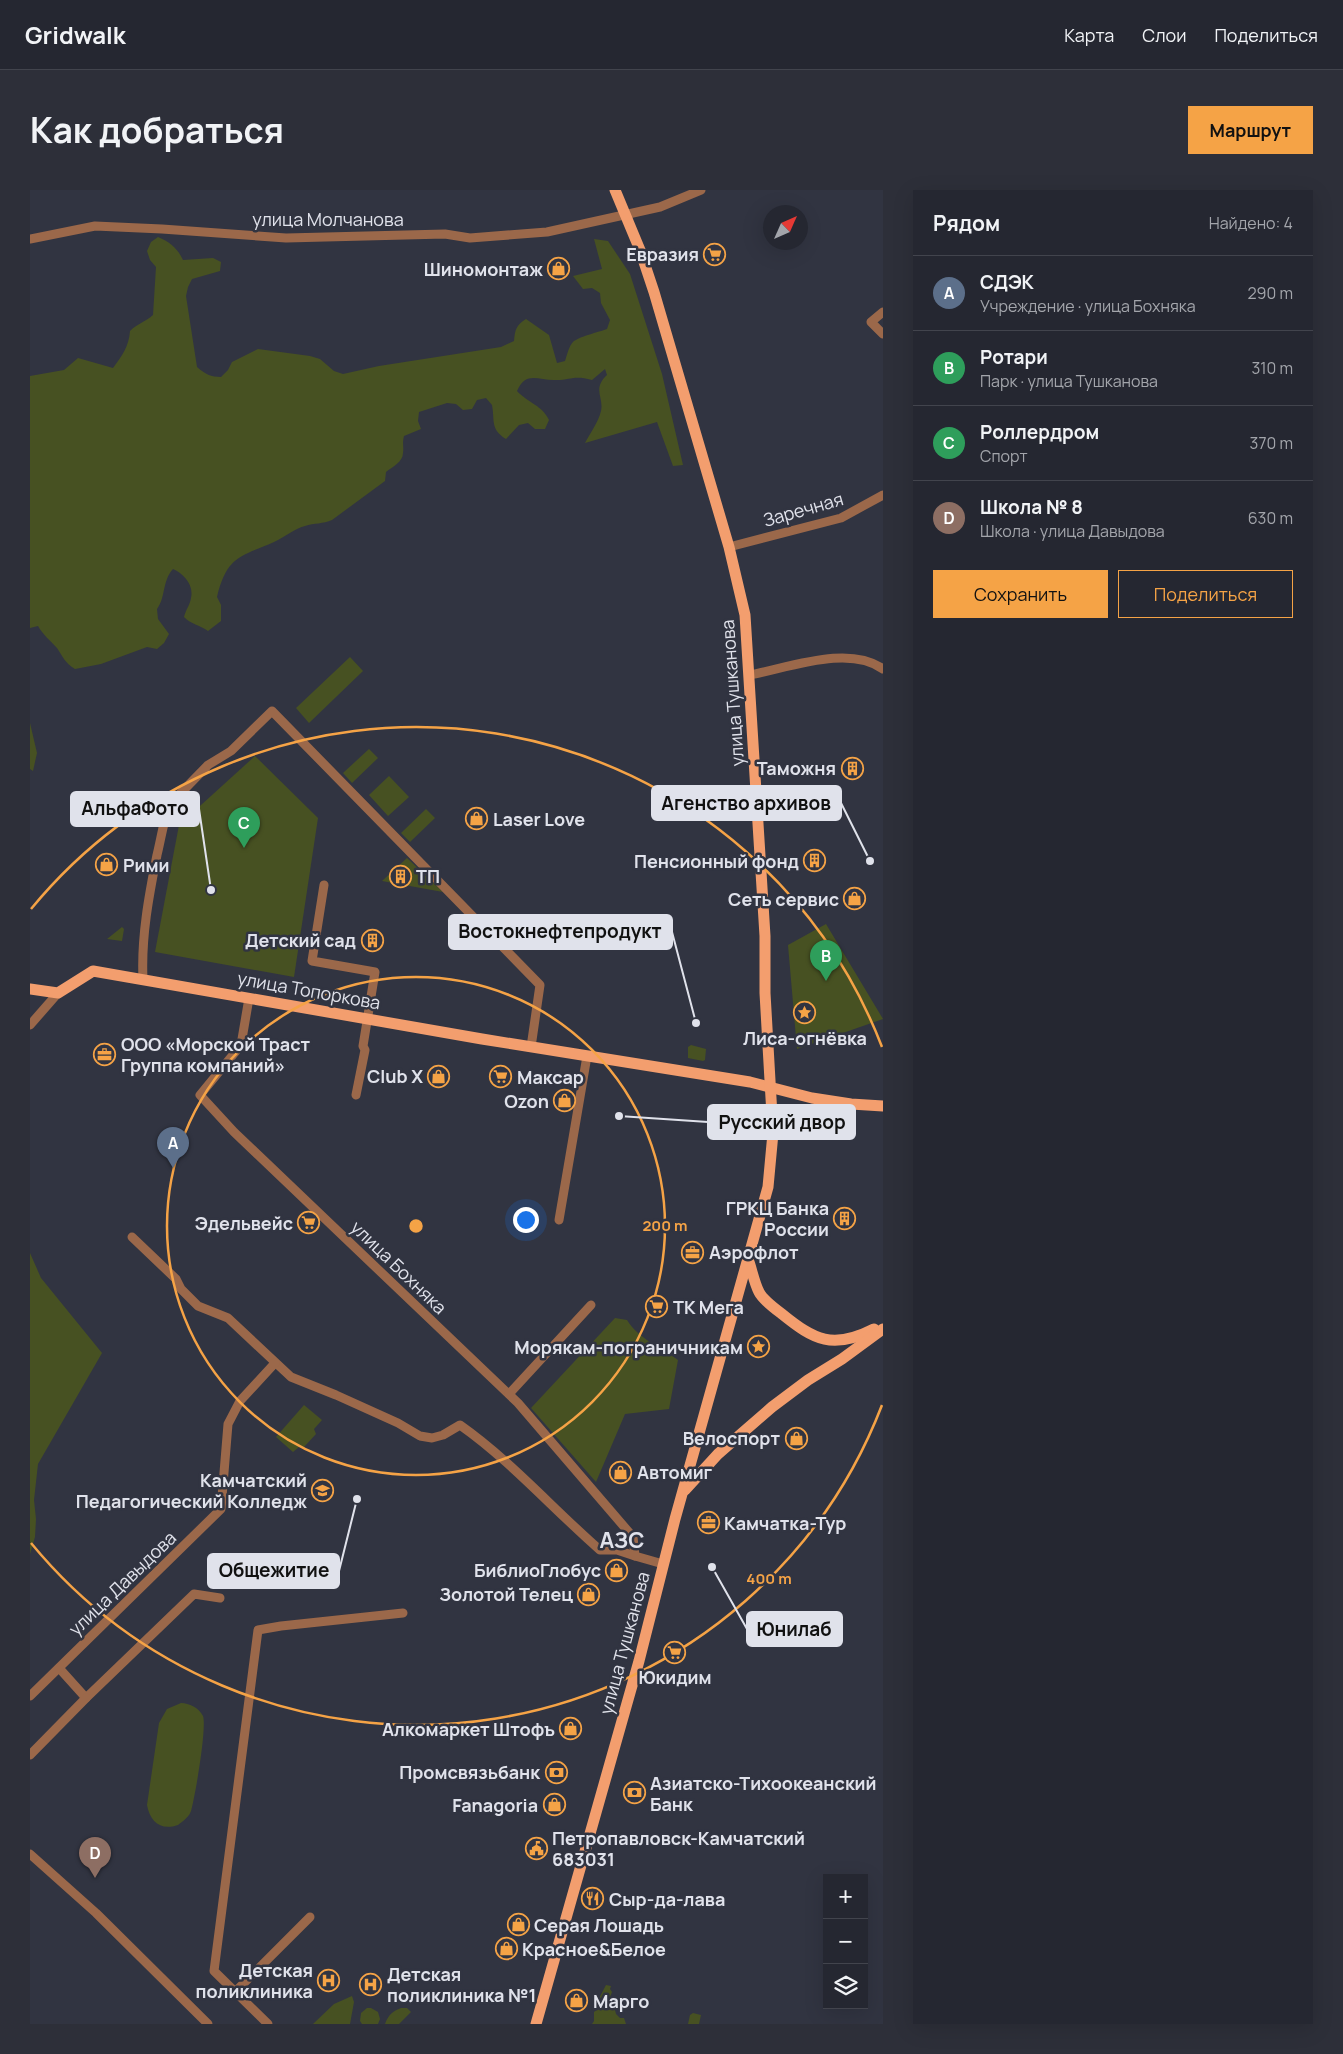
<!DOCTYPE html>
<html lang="ru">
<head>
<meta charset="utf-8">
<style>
	:root { --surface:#252731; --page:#2d2f39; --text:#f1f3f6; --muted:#a3a5ab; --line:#42444d; --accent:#f5a346 }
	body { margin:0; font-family:Manrope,sans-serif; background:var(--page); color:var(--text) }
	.controls { position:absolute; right:15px; bottom:15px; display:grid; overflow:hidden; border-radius:0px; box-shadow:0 5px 20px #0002 }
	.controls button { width:45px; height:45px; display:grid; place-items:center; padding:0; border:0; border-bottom:1px solid var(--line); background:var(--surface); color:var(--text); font:25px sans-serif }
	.compass { position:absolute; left:733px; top:15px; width:45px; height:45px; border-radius:50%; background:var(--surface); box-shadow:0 5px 20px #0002; rotate:45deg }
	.you { position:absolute; left:495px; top:1029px; width:18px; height:18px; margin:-12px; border:4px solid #fff; border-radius:50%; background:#1a73e8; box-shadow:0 0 0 8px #1a73e833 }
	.badge { display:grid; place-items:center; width:32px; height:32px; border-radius:50%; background:var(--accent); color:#fff; font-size:16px; font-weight:700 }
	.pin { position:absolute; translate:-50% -41px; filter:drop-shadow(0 1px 2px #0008) }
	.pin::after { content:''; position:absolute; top:26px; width:18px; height:15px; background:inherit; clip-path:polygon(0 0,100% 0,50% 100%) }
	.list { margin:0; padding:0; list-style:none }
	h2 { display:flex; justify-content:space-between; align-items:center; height:65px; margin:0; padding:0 20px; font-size:21px }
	h2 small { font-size:16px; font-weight:400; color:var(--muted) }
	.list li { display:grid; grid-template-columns:32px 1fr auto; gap:15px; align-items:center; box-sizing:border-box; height:75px; padding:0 20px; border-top:1px solid var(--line) }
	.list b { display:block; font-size:19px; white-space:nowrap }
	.list p { margin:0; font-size:16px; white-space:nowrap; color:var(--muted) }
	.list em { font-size:16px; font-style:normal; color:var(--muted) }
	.actions { display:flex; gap:10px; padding:15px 20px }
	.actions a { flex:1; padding:11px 0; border:1px solid var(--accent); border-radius:0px; text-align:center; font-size:18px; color:var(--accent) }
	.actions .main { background:var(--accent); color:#111 }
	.icon { flex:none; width:28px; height:28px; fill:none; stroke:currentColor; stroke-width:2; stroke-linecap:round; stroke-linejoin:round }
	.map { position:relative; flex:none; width:853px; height:1834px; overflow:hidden; border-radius:0px }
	header { display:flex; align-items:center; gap:30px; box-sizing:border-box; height:70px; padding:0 25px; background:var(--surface); border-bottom:1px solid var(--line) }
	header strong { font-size:24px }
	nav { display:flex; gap:28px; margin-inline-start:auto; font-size:18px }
	.intro { display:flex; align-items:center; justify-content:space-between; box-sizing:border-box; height:120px; padding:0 30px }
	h1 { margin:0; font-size:35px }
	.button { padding:12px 22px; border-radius:0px; background:var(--accent); color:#111; font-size:18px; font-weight:700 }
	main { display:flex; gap:30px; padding:0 30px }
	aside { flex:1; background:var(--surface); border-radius:0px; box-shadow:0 5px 20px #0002 }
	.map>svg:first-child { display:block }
	.green { fill:#475122 }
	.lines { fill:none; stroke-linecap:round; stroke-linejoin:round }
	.minor { stroke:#9b684a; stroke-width:9 }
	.major { stroke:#f39e6e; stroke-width:11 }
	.ring { fill:none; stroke:#f5a346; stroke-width:2.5 }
	.labels { text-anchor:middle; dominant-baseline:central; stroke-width:5; stroke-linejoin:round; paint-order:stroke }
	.street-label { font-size:18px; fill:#e0e2eb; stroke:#313441 }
	.poi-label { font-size:18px; font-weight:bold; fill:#e0e2eb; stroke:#313441; text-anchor:end }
	.district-label { font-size:22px; font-weight:bold; fill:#e0e2eb; stroke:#313441 }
	.centre { fill:#f5a346; stroke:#313441; stroke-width:2.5 }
	.ring-label { font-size:15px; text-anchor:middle; font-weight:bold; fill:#f5a346; stroke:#313441; stroke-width:5; stroke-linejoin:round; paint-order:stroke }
	.leader { fill:none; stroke:#e0e2eb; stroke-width:2 }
	.callout-dot { fill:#e0e2eb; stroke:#313441; stroke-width:2 }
	.callout { fill:#e0e2eb; stroke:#e0e2eb; stroke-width:2 }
	.callout-label { font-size:19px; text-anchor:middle; font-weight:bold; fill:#111 }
</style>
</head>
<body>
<header>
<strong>Gridwalk</strong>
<nav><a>Карта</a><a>Слои</a><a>Поделиться</a></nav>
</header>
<div class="intro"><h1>Как добраться</h1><a class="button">Маршрут</a></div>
<main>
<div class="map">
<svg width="853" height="1834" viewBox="0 0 853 1834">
	<rect width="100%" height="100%" fill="#313441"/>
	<!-- green -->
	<g class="green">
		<path d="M128,47C140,52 148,59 153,70L183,68L191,72L190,81L162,89L158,97L156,106L167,177C175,184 181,187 191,187L198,180L202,172L228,159L280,166L290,169L304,181L313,184L349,176L471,157L484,151C485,140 486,135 496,129L519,145L527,173L535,171C537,165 539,156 543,152C548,147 569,142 577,139L580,130L571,113L570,103L562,98L553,99L543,86L572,79L564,49L578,51L600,84L632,184L653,275L643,276L627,232L555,253C560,243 568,233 571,221C574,207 562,199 577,185L575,179L562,190C544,185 542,190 526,190C509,191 496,180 487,201C498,213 512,215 519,230L515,239H505L498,233L489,235L476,249C460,239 465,231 462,215L456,208L447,210L442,219L433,220L426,214L417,213L389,222L388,231L391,239L374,246C372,254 374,256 373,263C373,272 362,277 356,282L355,291L302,330C293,334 284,333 275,336C264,339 255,347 244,352C210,367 197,366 187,407L191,415V431L178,441C170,435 162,435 154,427C156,419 160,415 161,408C164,395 154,384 143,379C132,391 136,407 127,419L128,429L139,444L134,453L127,459L117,457L71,474L45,479C35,473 33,467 27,458C20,450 13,445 8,436L0,438V186L34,180L48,168L83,178C92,166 99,156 100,141C107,134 115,132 123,125L126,77L120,70L117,61L121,52Z"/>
		<polygon points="320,467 333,481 279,533 266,518"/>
		<polygon points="0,533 7,563 3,581 0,579"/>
		<polygon points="339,559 348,568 322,593 313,583"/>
		<polygon points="225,566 288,628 264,787 125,762 149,635"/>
		<polygon points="359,586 379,607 358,626 339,605"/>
		<polygon points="396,619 405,628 380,652 371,643"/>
		<polygon points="377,668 413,702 352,691"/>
		<polygon points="796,734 853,829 767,859 758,755"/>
		<polygon points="92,737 94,739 92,751 77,749"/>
		<polygon points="661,855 676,859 675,870 673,871 658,868 658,857"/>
		<polygon points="0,1063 11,1088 72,1163 8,1274 4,1310 6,1329 5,1347 0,1364"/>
		<path d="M585,1128L597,1130C609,1149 630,1157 648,1170L639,1219L595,1224L566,1292L501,1218Z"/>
		<polygon points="274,1215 292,1230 284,1239 286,1244 274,1257 269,1257 263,1262 246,1247"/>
		<path d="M151,1513C159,1513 169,1518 173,1526C177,1538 165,1607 161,1621C159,1627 153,1631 148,1635C131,1641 120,1632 117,1615L129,1533L137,1519Z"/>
		<polygon points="576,1795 581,1796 580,1799 582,1802 580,1807 588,1810 590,1814 585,1820 586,1824 590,1828 594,1828 596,1834 562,1834 564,1831 564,1822 568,1819 566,1814"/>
		<polygon points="322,1806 324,1812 320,1834 283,1834 304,1814"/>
		<polygon points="337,1818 341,1818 348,1822 350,1829 348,1834 332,1834 330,1831 331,1823"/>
		<path d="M371,1818H377L381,1822L369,1834H355C358,1825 363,1821 371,1818Z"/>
		<polygon points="663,1823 671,1825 669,1834 658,1834 660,1825"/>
	</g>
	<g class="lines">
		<!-- minor -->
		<g class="minor">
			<polyline points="0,49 65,36 132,39 256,48 415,44 440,48 517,42 630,17 671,0"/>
			<polyline points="853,122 841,132 853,144"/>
			<polyline points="699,357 811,328 853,305"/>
			<path d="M720,485C758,478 819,454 853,479"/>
			<polyline points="294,695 282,771 345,782 333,856 335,860 326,905"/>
			<path d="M113,789C111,747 119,705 127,665C131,649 133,634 138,619L143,611L178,575L201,561L242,521L510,795L501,857"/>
			<polyline points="219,808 211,855 170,905 204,942 488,1213 603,1347 605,1366 633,1374"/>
			<polyline points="0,835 28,803"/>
			<polyline points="529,1030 557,866"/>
			<path d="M102,1047L146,1089L151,1099L168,1116L198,1128L261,1187L306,1205L368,1233L390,1246L402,1248L413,1245L430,1235C481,1271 523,1319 570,1360H587L605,1366"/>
			<polyline points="479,1204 561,1115"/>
			<polyline points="29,1478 56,1508 164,1404 190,1408"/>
			<polyline points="0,1506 191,1319 198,1234 210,1211 245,1173"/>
			<polyline points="0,1565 56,1508"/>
			<polyline points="0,1664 66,1723 178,1834"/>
			<polyline points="205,1802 280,1727"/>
			<polyline points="238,1834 184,1781 228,1440 251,1436 373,1423"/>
		</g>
		<!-- major -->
		<g class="major">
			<polyline points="0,799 28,803 63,781 452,849 720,892 782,908 821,914 853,916"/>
			<path d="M718,1069C722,1080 724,1092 729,1102C733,1110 744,1118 752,1124C784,1150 803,1160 844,1139"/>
			<polyline points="655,1300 688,1264 742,1217 778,1190 812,1169 853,1139"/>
			<polyline points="506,1834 609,1471 645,1329 738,997 743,943 735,803 735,746 715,425 699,357 624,102 610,60 585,0"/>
		</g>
	</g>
	<!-- distance rings -->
	<g class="ring">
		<circle cx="386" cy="1036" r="249"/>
		<path d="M852 1215A499 499 0 0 1 1 1353M1 719A499 499 0 0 1 852 857"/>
	</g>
	<!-- icons -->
	<defs>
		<symbol id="supermarket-ring" viewBox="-11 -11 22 22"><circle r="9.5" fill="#313441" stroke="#f5a346" stroke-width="1.5"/><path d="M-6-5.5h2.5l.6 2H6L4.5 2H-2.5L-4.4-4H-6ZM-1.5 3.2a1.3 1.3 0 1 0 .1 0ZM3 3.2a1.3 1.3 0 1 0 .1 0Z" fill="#f5a346"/></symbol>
		<symbol id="shop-ring" viewBox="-11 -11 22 22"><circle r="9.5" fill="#313441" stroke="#f5a346" stroke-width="1.5"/><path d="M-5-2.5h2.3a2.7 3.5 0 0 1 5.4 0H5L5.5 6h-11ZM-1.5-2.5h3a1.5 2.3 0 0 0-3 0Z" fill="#f5a346"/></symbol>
		<symbol id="building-ring" viewBox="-11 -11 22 22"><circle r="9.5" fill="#313441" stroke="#f5a346" stroke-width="1.5"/><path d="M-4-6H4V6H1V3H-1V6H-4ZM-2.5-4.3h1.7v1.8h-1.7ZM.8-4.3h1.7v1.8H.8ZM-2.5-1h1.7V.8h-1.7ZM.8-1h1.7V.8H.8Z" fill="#f5a346"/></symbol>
		<symbol id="sight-ring" viewBox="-11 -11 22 22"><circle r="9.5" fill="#313441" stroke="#f5a346" stroke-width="1.5"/><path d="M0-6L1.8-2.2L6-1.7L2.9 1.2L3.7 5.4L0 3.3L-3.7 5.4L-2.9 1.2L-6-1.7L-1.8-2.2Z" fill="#f5a346"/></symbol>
		<symbol id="office-ring" viewBox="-11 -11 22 22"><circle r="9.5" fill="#313441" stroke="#f5a346" stroke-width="1.5"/><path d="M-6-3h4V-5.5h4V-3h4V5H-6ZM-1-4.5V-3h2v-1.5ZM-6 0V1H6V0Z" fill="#f5a346"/></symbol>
		<symbol id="university-ring" viewBox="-11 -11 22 22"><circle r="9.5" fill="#313441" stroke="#f5a346" stroke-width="1.5"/><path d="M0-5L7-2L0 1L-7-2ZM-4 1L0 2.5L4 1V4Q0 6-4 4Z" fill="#f5a346"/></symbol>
		<symbol id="bank-ring" viewBox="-11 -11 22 22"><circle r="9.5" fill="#313441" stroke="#f5a346" stroke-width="1.5"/><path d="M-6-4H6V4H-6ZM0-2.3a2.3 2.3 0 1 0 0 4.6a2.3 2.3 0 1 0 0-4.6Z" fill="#f5a346"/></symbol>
		<symbol id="civic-ring" viewBox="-11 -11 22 22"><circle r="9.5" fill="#313441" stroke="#f5a346" stroke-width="1.5"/><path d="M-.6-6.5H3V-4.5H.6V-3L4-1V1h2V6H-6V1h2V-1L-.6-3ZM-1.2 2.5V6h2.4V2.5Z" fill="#f5a346"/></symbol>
		<symbol id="restaurant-ring" viewBox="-11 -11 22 22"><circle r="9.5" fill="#313441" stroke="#f5a346" stroke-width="1.5"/><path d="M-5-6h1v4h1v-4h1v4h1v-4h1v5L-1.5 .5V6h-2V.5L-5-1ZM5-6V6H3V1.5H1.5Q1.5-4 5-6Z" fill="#f5a346"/></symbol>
		<symbol id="hospital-ring" viewBox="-11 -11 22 22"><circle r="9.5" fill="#313441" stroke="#f5a346" stroke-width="1.5"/><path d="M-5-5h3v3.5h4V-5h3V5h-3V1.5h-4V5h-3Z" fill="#f5a346"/></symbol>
	</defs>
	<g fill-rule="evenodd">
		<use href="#supermarket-ring" x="672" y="52" width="25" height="25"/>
		<use href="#shop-ring" x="516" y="66" width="25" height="25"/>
		<use href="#building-ring" x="810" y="566" width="25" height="25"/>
		<use href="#shop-ring" x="434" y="616" width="25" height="25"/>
		<use href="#building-ring" x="772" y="658" width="25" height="25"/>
		<use href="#shop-ring" x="64" y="662" width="25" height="25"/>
		<use href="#building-ring" x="358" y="674" width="25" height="25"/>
		<use href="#shop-ring" x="812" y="696" width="25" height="25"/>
		<use href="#building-ring" x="330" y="738" width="25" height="25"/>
		<use href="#sight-ring" x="762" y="810" width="25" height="25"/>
		<use href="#office-ring" x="62" y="852" width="25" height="25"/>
		<use href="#shop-ring" x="396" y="874" width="25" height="25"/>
		<use href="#supermarket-ring" x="458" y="874" width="25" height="25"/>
		<use href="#shop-ring" x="522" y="898" width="25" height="25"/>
		<use href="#building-ring" x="802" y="1016" width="25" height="25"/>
		<use href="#supermarket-ring" x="266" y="1020" width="25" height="25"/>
		<use href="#office-ring" x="650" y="1050" width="25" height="25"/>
		<use href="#supermarket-ring" x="614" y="1104" width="25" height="25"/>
		<use href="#sight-ring" x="716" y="1144" width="25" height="25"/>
		<use href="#shop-ring" x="754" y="1236" width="25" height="25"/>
		<use href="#shop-ring" x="578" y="1270" width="25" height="25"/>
		<use href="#university-ring" x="280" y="1288" width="25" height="25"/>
		<use href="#office-ring" x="666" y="1320" width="25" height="25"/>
		<use href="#shop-ring" x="574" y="1368" width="25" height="25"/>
		<use href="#shop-ring" x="546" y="1392" width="25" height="25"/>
		<use href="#supermarket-ring" x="632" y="1450" width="25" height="25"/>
		<use href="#shop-ring" x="528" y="1526" width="25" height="25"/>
		<use href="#bank-ring" x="514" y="1570" width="25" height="25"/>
		<use href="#bank-ring" x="592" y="1590" width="25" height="25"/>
		<use href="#shop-ring" x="512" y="1602" width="25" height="25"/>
		<use href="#civic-ring" x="494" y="1646" width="25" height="25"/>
		<use href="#restaurant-ring" x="550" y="1696" width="25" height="25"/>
		<use href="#shop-ring" x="476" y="1722" width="25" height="25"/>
		<use href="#shop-ring" x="464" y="1746" width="25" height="25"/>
		<use href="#hospital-ring" x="286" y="1778" width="25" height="25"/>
		<use href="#hospital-ring" x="328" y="1782" width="25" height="25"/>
		<use href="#shop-ring" x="534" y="1798" width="25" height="25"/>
	</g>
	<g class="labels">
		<!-- street labels -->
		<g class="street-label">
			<text x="298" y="29">улица Молчанова</text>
			<text transform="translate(773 319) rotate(-16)">Заречная</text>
			<text transform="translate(702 503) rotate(-94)">улица Тушканова</text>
			<text transform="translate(279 800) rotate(10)">улица Топоркова</text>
			<text transform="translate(369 1077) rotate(44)">улица Бохняка</text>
			<text transform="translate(92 1393) rotate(-44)">улица Давыдова</text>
			<text transform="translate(594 1453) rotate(-75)">улица Тушканова</text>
		</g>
		<!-- poi labels -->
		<g class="poi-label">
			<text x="669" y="64">Евразия</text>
			<text x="513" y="79">Шиномонтаж</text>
			<text x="806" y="578">Таможня</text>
			<text x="463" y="629" text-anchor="start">Laser Love</text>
			<text x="769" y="671">Пенсионный фонд</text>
			<text x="93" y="675" text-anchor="start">Рими</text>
			<text x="386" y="686" text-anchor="start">ТП</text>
			<text x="809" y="709">Сеть сервис</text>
			<text x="326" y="750">Детский сад</text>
			<text x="775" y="848" text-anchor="middle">Лиса-огнёвка</text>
			<text x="91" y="854" text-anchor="start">ООО «Морской Траст<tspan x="91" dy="21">Группа компаний»</tspan></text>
			<text x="393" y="886">Club X</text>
			<text x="487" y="887" text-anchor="start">Максар</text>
			<text x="519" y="911">Ozon</text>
			<text x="799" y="1018">ГРКЦ Банка<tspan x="799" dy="21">России</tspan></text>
			<text x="263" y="1033">Эдельвейс</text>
			<text x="679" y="1062" text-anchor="start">Аэрофлот</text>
			<text x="643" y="1117" text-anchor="start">ТК Мега</text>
			<text x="713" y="1157">Морякам-пограничникам</text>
			<text x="750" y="1248">Велоспорт</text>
			<text x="607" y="1282" text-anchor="start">Автомиг</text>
			<text x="277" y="1290">Камчатский<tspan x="277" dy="21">Педагогический Колледж</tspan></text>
			<text x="694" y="1333" text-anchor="start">Камчатка-Тур</text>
			<text x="571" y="1380">БиблиоГлобус</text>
			<text x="543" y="1404">Золотой Телец</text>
			<text x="645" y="1487" text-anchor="middle">Юкидим</text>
			<text x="525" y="1539">Алкомаркет Штофъ</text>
			<text x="510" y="1582">Промсвязьбанк</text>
			<text x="620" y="1593" text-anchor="start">Азиатско-Тихоокеанский<tspan x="620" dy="21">Банк</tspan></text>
			<text x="508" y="1615">Fanagoria</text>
			<text x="522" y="1648" text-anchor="start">Петропавловск-Камчатский<tspan x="522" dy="21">683031</tspan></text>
			<text x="579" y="1709" text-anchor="start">Сыр-да-лава</text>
			<text x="504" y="1735" text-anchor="start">Серая Лошадь</text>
			<text x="492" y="1759" text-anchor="start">Красное&amp;Белое</text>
			<text x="283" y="1780">Детская<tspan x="283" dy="21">поликлиника</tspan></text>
			<text x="357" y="1784" text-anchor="start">Детская<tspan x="357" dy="21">поликлиника №1</tspan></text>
			<text x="563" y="1811" text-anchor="start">Марго</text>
		</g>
		<!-- district labels -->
		<g class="district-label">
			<text x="592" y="1350">АЗС</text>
		</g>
	</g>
	<circle cx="386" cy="1036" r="8" class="centre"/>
	<g class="ring-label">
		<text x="635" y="1041">200 m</text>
		<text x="739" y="1394">400 m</text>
	</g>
	<!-- callouts -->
	<path class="leader" d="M840 671L811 613M181 700L169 619M666 833L642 742M589 926L678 932M327 1309L309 1381M682 1377L717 1439"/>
	<g class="callout-dot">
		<circle cx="840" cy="671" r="5"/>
		<circle cx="181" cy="700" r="5"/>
		<circle cx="666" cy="833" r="5"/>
		<circle cx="589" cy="926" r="5"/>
		<circle cx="327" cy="1309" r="5"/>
		<circle cx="682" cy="1377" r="5"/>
	</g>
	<g class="callout">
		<rect x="622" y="596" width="189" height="34" rx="5"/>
		<rect x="41" y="602" width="128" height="34" rx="5"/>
		<rect x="419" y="725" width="223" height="34" rx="5"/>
		<rect x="678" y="915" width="147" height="34" rx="5"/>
		<rect x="178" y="1364" width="131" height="34" rx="5"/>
		<rect x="717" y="1422" width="95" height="34" rx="5"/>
	</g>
	<g class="callout-label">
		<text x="716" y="620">Агенство архивов</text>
		<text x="105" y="625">АльфаФото</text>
		<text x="530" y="748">Востокнефтепродукт</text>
		<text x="752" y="939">Русский двор</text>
		<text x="244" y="1387">Общежитие</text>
		<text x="764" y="1446">Юнилаб</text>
	</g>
</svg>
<div class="controls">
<button>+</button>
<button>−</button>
<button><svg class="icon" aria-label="layers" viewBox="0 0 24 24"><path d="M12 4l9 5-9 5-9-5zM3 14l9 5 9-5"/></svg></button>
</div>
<svg class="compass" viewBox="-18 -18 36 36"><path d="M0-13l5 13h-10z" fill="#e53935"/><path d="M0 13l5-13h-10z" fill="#a3a5ab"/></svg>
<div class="you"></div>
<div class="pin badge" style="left:143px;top:978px;background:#5c6f8a">A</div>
<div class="pin badge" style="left:796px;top:791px;background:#2e9e5b">B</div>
<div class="pin badge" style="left:214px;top:658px;background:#2e9e5b">C</div>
<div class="pin badge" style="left:65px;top:1688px;background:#8d6e63">D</div>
</div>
<aside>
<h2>Рядом<small>Найдено: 4</small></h2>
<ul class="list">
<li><span class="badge" style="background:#5c6f8a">A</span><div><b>СДЭК</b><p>Учреждение · улица Бохняка</p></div><em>290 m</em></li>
<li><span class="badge" style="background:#2e9e5b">B</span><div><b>Ротари</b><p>Парк · улица Тушканова</p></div><em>310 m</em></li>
<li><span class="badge" style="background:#2e9e5b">C</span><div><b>Роллердром</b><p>Спорт</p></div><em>370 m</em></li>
<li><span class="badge" style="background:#8d6e63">D</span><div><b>Школа № 8</b><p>Школа · улица Давыдова</p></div><em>630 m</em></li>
</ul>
<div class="actions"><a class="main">Сохранить</a><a>Поделиться</a></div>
</aside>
</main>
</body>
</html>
